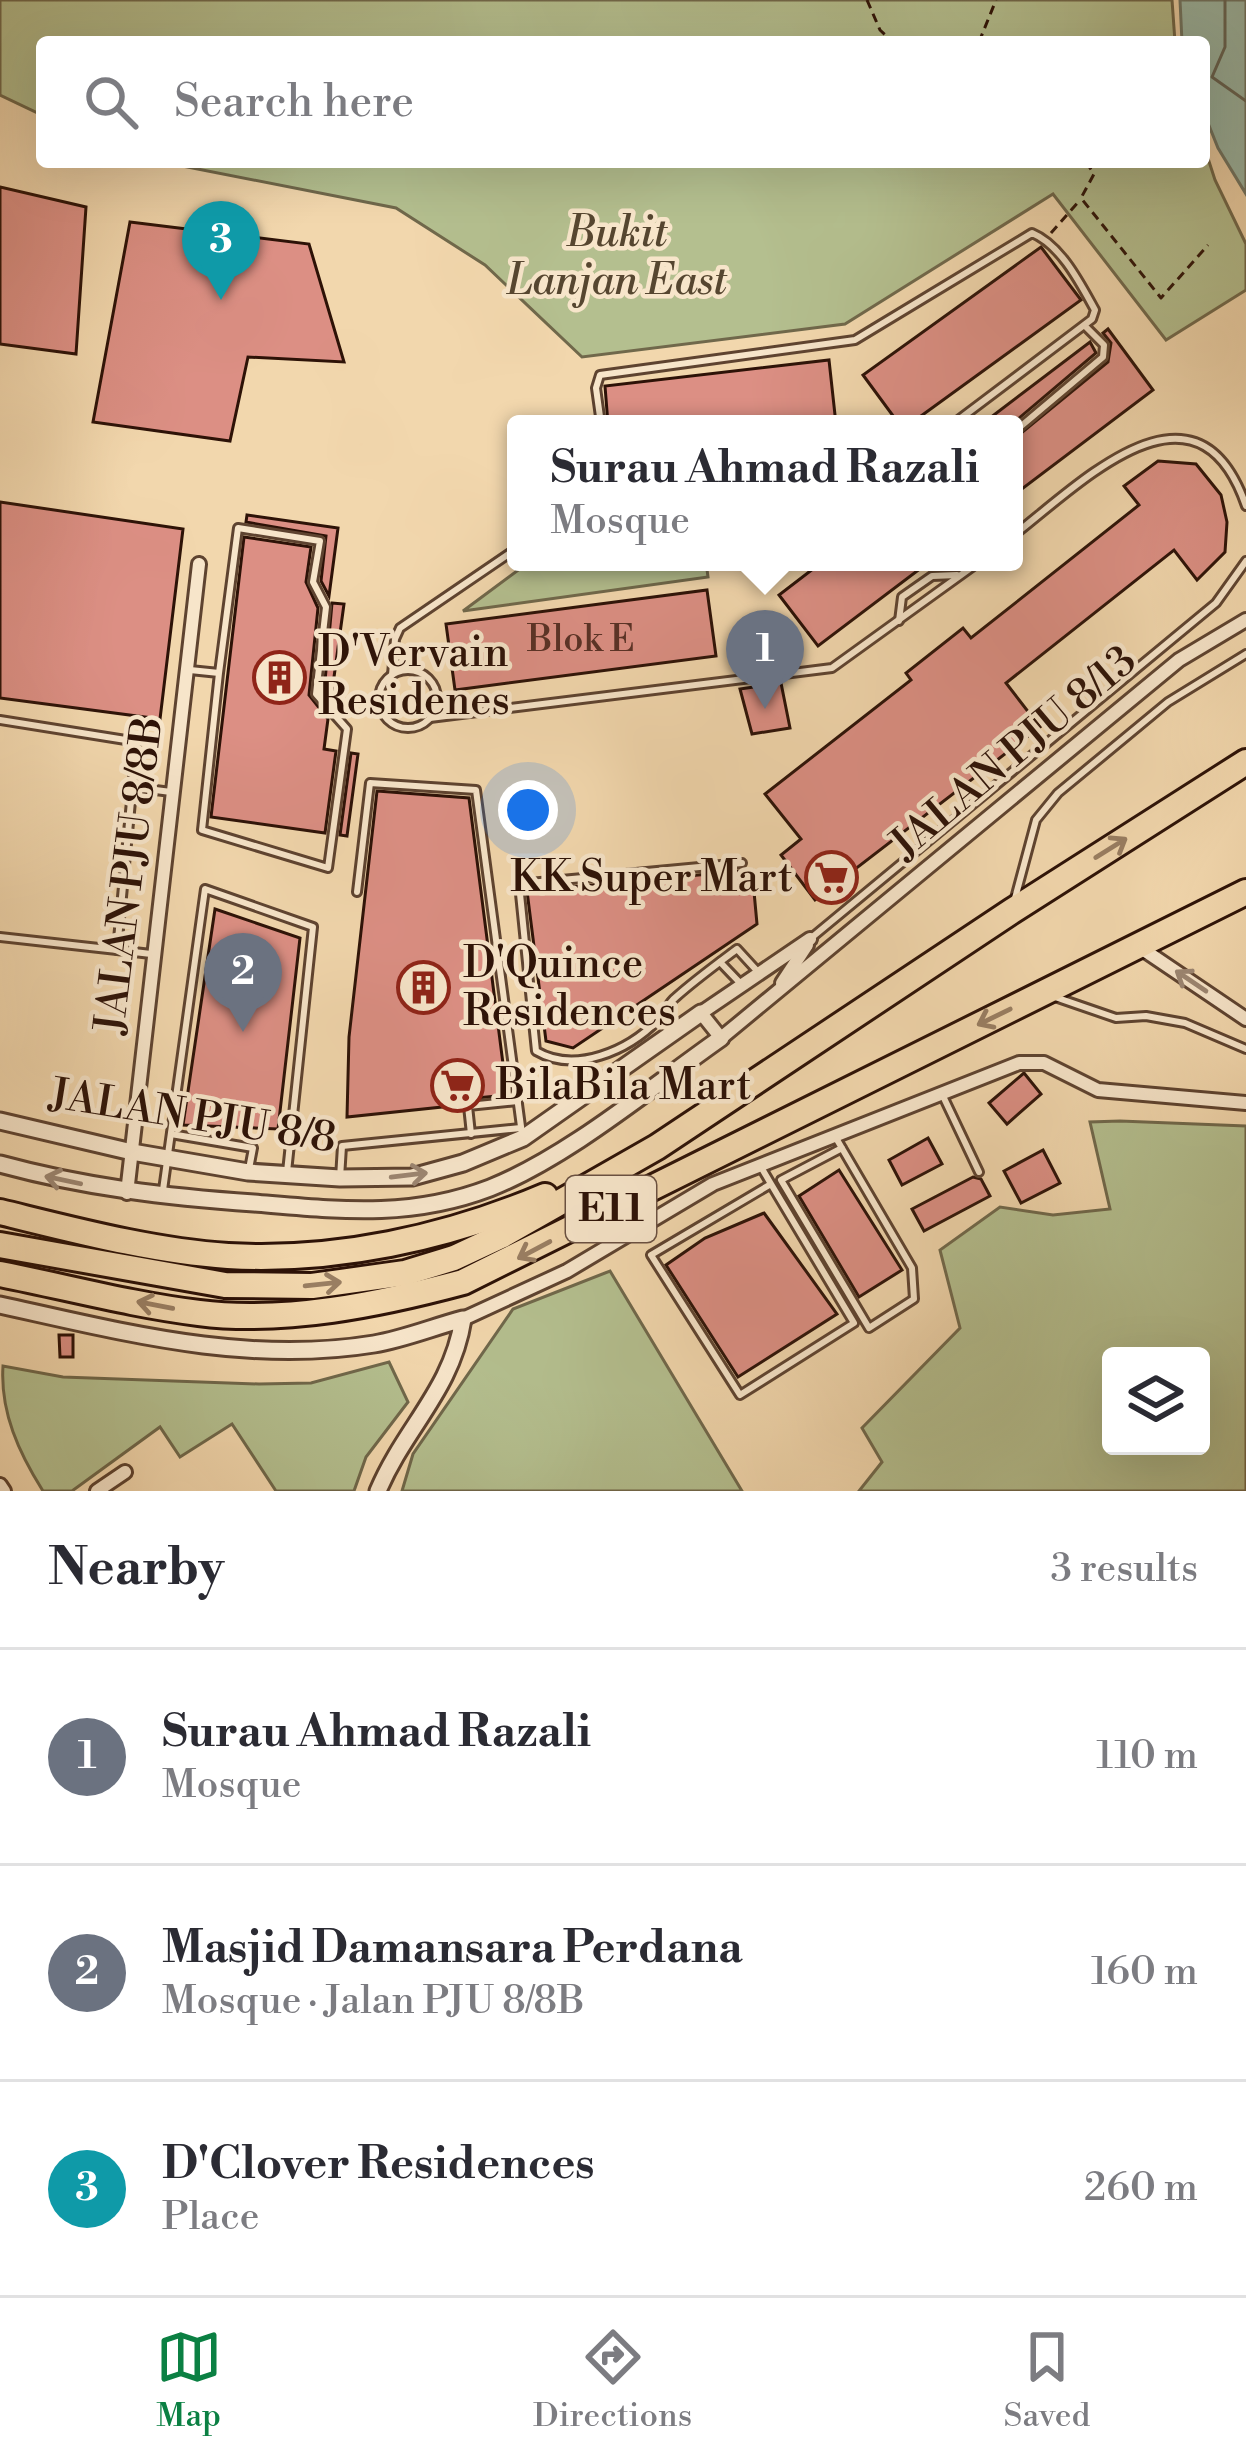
<!DOCTYPE html>
<html lang="en">
<head>
<meta charset="utf-8">
<style>
	:root { --surface:#fff; --page:#f7f7f7; --text:#2b2b33; --muted:#7c7c81; --line:#e1e1e2; --accent:#0b8043 }
	body { margin:0; font-family:"Libre Bodoni",serif; background:var(--page); color:var(--text) }
	.controls { position:absolute; right:36px; bottom:36px; display:grid; overflow:hidden; border-radius:12px; box-shadow:0 12px 48px #0002 }
	.controls button { width:108px; height:108px; display:grid; place-items:center; padding:0; border:0; border-bottom:3px solid var(--line); background:var(--surface); color:var(--text); font:60px sans-serif }
	.you { position:absolute; left:528px; top:810px; width:42px; height:42px; margin:-30px; border:9px solid #fff; border-radius:50%; background:#1a73e8; box-shadow:0 0 0 18px #1a73e833 }
	.badge { display:grid; place-items:center; width:78px; height:78px; border-radius:50%; background:var(--accent); color:#fff; font-size:39px; font-weight:700 }
	.pin { position:absolute; translate:-50% -99px; filter:drop-shadow(0 3px 6px #0008) }
	.pin::after { content:''; position:absolute; top:63px; width:42px; height:36px; background:inherit; clip-path:polygon(0 0,100% 0,50% 100%) }
	.popup { position:absolute; left:507px; top:415px; width:516px; height:156px; box-sizing:border-box; display:grid; place-content:center; border-radius:12px; background:var(--surface); filter:drop-shadow(0 3px 9px #0005); font-size:39px; white-space:nowrap; color:var(--muted) }
	.popup b { font-size:45px; color:var(--text) }
	.popup::after { content:''; position:absolute; left:50%; top:100%; margin-left:-24px; border:24px solid transparent; border-top-color:var(--surface) }
	.list { margin:0; padding:0; list-style:none }
	h2 { display:flex; justify-content:space-between; align-items:center; height:156px; margin:0; padding:0 48px; font-size:51px }
	h2 small { font-size:39px; font-weight:400; color:var(--muted) }
	.list li { display:grid; grid-template-columns:78px 1fr auto; gap:36px; align-items:center; box-sizing:border-box; height:216px; padding:0 48px; border-top:3px solid var(--line) }
	.list b { display:block; font-size:45px; white-space:nowrap }
	.list p { margin:0; font-size:39px; white-space:nowrap; color:var(--muted) }
	.list em { font-size:39px; font-style:normal; color:var(--muted) }
	.icon { flex:none; width:66px; height:66px; fill:none; stroke:currentColor; stroke-width:2; stroke-linecap:round; stroke-linejoin:round }
	.map { position:relative; flex:none; width:1246px; height:1491px; overflow:hidden }
	.search { position:absolute; background:var(--surface); box-shadow:0 12px 48px #0002; left:36px; right:36px; top:36px; height:132px; display:flex; align-items:center; gap:30px; box-sizing:border-box; padding:0 42px; border-radius:12px; color:var(--muted); font-size:45px }
	.sheet { height:804px; background:var(--surface) }
	nav { display:flex; justify-content:space-around; align-items:center; box-sizing:border-box; height:168px; border-top:3px solid var(--line); background:var(--surface); font-size:33px; color:var(--muted) }
	nav a { display:grid; justify-items:center; gap:6px }
	nav .on { color:var(--accent) }
	.map>svg:first-child { display:block }
	.green { fill:#b4bf8f; stroke:#70684b; stroke-width:3; fill-rule:evenodd }
	.water { fill:#9bbaa9; stroke:#6f7768; stroke-width:3 }
	.lines { fill:none; stroke-linecap:round; stroke-linejoin:round }
	.shore { stroke:#646658; stroke-width:3 }
	.building { fill:#dc8f84; stroke:#2d1207; stroke-width:3 }
	.service-casing { stroke:#5e4330; stroke-width:12 }
	.minor-casing { stroke:#5e4330; stroke-width:18 }
	.tertiary-casing { stroke:#5e4330; stroke-width:21 }
	.motorway-casing { stroke:#2d1207; stroke-width:30 }
	.path { stroke:#2d1207; stroke-width:3; stroke-dasharray:9 6; stroke-linecap:butt }
	.service { stroke:#f7e5ca; stroke-width:6 }
	.minor { stroke:#f7e5ca; stroke-width:12 }
	.tertiary { stroke:#f7e5ca; stroke-width:15 }
	.motorway { stroke:#f2d7ad; stroke-width:24 }
	.oneway { stroke:#997e62 }
	.oneway2 { stroke:#9c8672 }
	.labels { text-anchor:middle; dominant-baseline:central; stroke-width:9; stroke-linejoin:round; paint-order:stroke }
	.number-label { font-size:36px; fill:#593126 }
	.shield { fill:#f7e5ca; stroke:#6a5142; stroke-width:3 }
	.shield-label { font-size:39px; font-weight:bold; fill:#2d1207 }
	.park-label { font-size:42px; font-style:italic; fill:#564630; stroke:#f7e5ca }
	.poi-label { font-size:42px; fill:#2d1207; stroke:#f7e5ca; text-anchor:start }
	.street-label { font-size:42px; fill:#2d1207; stroke:#f7e5ca }
</style>
</head>
<body>
<div class="map">
<svg width="1246" height="1491" viewBox="0 0 1246 1491">
	<rect width="100%" height="100%" fill="#f2d7ad"/>
	<filter id="stains"><feTurbulence type="fractalNoise" baseFrequency=".00167" numOctaves="4"/><feColorMatrix values="0 0 0 0 .2 0 0 0 0 .09 0 0 0 0 .02 0 0 0 .5 -.17"/></filter>
	<radialGradient id="worn" r=".72"><stop offset=".6" stop-color="#630" stop-opacity="0"/><stop offset="1" stop-color="#630" stop-opacity=".3"/></radialGradient>
	<!-- green -->
	<g class="green">
		<polygon points="0,0 1172,0 1175,42 42,42 42,115 0,95"/>
		<polygon points="1204,146 1215,180 1246,244 1246,290 1166,340 1053,194 845,324 582,357 485,265 396,208 162,162 1204,162"/>
		<polygon points="529,562 706,562 708,577 463,611"/>
		<path d="M1120,1121L1246,1126V1491H859L882,1462L862,1428L960,1328L940,1250L1000,1207L1053,1215L1110,1209L1090,1122ZM1201,1356V1446H1111V1356Z"/>
		<polygon points="610,1271 742,1491 402,1491 413,1454 513,1309"/>
		<path d="M389,1362L408,1402L366,1457L354,1491H276L232,1424L180,1457L160,1427L72,1491H43C19,1453 0,1412 3,1366L63,1377L259,1384L311,1383Z"/>
	</g>
	<!-- water -->
	<polygon class="water" points="1180,0 1246,0 1246,194 1218,148 1204,113 1204,42 1182,42"/>
	<g class="lines">
		<!-- shore -->
		<polyline class="shore" points="1225,0 1225,47 1212,77 1246,101"/>
	</g>
	<!-- building -->
	<g class="building">
		<polygon points="0,187 86,207 76,354 0,344"/>
		<polygon points="130,222 309,244 344,362 248,357 230,441 93,422"/>
		<polygon points="1041,247 1081,300 910,424 899,424 863,375"/>
		<polygon points="1108,329 1153,390 1014,495 1014,439 1108,362 1111,343 1103,333"/>
		<polygon points="1090,342 1096,353 1012,424 982,424"/>
		<polygon points="829,360 836,424 608,424 605,386"/>
		<polygon points="1158,461 1196,464 1221,495 1227,522 1225,552 1197,580 1174,550 1006,683 1040,727 815,900 781,855 801,839 765,794 911,680 906,673 963,628 971,638 1139,505 1124,486"/>
		<polygon points="0,502 183,529 160,719 0,698"/>
		<polygon points="247,515 338,528 329,596 321,581 326,536 246,522"/>
		<polygon points="244,537 311,547 306,582 318,608 309,695 328,719 324,749 336,751 325,833 211,817"/>
		<polygon points="822,562 929,562 818,646 779,595"/>
		<polygon points="707,590 716,656 455,690 446,624"/>
		<polygon points="332,603 344,604 331,699 324,692"/>
		<polygon points="781,683 790,728 752,734 740,689"/>
		<polygon points="351,753 358,754 347,836 340,835"/>
		<polygon points="377,791 469,798 507,1095 467,1099 461,1105 347,1117 349,1037"/>
		<polygon points="752,870 757,924 573,1048 546,1041 527,891"/>
		<polygon points="215,909 300,938 278,1129 183,1125"/>
		<polygon points="1024,1073 1041,1094 1007,1124 989,1103"/>
		<polygon points="928,1138 942,1164 902,1185 889,1160"/>
		<polygon points="1043,1150 1060,1183 1021,1203 1004,1171"/>
		<polygon points="839,1170 902,1270 859,1297 799,1196"/>
		<polygon points="973,1177 981,1179 990,1196 924,1231 912,1209"/>
		<polygon points="764,1213 837,1314 738,1377 666,1265 705,1238"/>
		<polygon points="59,1335 73,1335 73,1357 60,1357"/>
	</g>
	<g class="lines">
		<defs>
			<g id="service">
				<path d="M601,424L596,388L600,375L855,340L1032,233C1061,245 1080,283 1095,310L1092,319L953,424"/>
				<polyline points="1014,432 1103,357 1104,345 1085,326"/>
				<path d="M1014,535C1081,483 1197,364 1246,506"/>
				<polyline points="899,621 902,597 932,576 957,575"/>
				<polyline points="190,670 219,673 238,528 320,541 313,582 326,607 316,694 347,729 328,868 202,830 219,673"/>
				<circle cx="408" cy="699" r="29"/>
				<polyline points="392,675 395,639 400,628 516,549"/>
				<polyline points="430,718 832,668 979,562"/>
				<polyline points="0,720 132,741 136,748 117,950 0,937"/>
				<polyline points="132,787 171,792"/>
				<path d="M742,863L519,884L536,1051C575,1074 628,1051 658,1020C665,1013 668,1003 676,997C695,980 717,964 737,949L759,973"/>
				<polyline points="357,892 370,783 476,790 522,1134"/>
				<polyline points="1014,902 1036,820 1058,793 1168,702 1246,654"/>
				<polyline points="810,939 1216,603 1246,561"/>
				<polyline points="117,950 151,954"/>
				<polyline points="720,962 742,985"/>
				<polyline points="1055,997 1116,1018 1146,1016 1185,1023 1246,1049"/>
				<polyline points="942,1094 979,1172"/>
				<polyline points="171,1134 253,1148 249,1169"/>
				<polyline points="471,1134 468,1106 518,1101"/>
				<polyline points="836,1138 912,1268 914,1299 869,1328 781,1180 842,1148"/>
				<polyline points="761,1167 771,1184 854,1323 740,1395 651,1255 771,1184"/>
				<polyline points="340,1178 342,1146 521,1128"/>
				<polyline points="163,1190 205,889 313,927 287,1172"/>
			</g>
			<g id="minor">
				<polyline points="810,939 701,1013 721,1038 1179,660 1246,620"/>
				<polyline points="1138,946 1246,1019"/>
				<polyline points="782,983 807,945"/>
				<polyline points="127,1193 199,564"/>
				<polyline points="463,1319 567,1271 713,1184 1019,1063 1044,1063 1098,1090 1246,1103"/>
				<polyline points="0,1485 4,1491"/>
				<polyline points="97,1491 125,1472"/>
			</g>
			<g id="tertiary">
				<polyline points="0,1121 132,1152 248,1172 340,1178 412,1177 463,1163 523,1138 701,1013"/>
				<path d="M0,1164C84,1187 167,1197 254,1203C338,1210 409,1219 490,1188C568,1157 651,1087 721,1038"/>
				<path d="M0,1305C123,1332 246,1365 374,1344C404,1339 433,1327 463,1319C452,1390 405,1427 378,1491"/>
			</g>
			<g id="motorway">
				<path d="M0,1212C74,1230 152,1251 228,1256C336,1262 446,1238 545,1196"/>
				<polyline points="0,1245 225,1285 312,1286 405,1273 454,1258 501,1236 657,1147 1012,911 1246,762"/>
				<path d="M0,1274C66,1287 133,1305 199,1313C284,1324 381,1304 463,1282L1246,892"/>
			</g>
		</defs>
		<!-- service casing -->
		<use href="#service" class="service-casing"/>
		<!-- minor casing -->
		<use href="#minor" class="minor-casing"/>
		<!-- tertiary casing -->
		<use href="#tertiary" class="tertiary-casing"/>
		<!-- motorway casing -->
		<use href="#motorway" class="motorway-casing"/>
		<!-- path -->
		<g class="path">
			<polyline points="867,0 880,30 893,42"/>
			<polyline points="979,42 996,0"/>
			<polyline points="1086,162 1094,174 1081,198 1161,298 1208,245"/>
			<polyline points="1051,233 1080,200"/>
		</g>
		<!-- service -->
		<use href="#service" class="service"/>
		<!-- minor -->
		<use href="#minor" class="minor"/>
		<!-- tertiary -->
		<use href="#tertiary" class="tertiary"/>
		<!-- motorway -->
		<use href="#motorway" class="motorway"/>
	</g>
	<!-- one-way arrows -->
	<defs><path id="oneway-shaft" d="M-6 0H5M1.5-3L5.5 0L1.5 3" fill="none" stroke-width="1.6" stroke-linecap="round" stroke-linejoin="round" transform="scale(3)"/></defs>
	<g class="oneway">
		<use href="#oneway-shaft" transform="translate(1111 848) rotate(-32)"/>
		<use href="#oneway-shaft" transform="translate(994 1017) rotate(154)"/>
		<use href="#oneway-shaft" transform="translate(534 1250) rotate(152)"/>
		<use href="#oneway-shaft" transform="translate(323 1284) rotate(-6)"/>
		<use href="#oneway-shaft" transform="translate(155 1305) rotate(-169)"/>
	</g>
	<g class="oneway2">
		<use href="#oneway-shaft" transform="translate(1191 981) rotate(-146)"/>
		<use href="#oneway-shaft" transform="translate(409 1175) rotate(-7)"/>
		<use href="#oneway-shaft" transform="translate(63 1180) rotate(-168)"/>
	</g>
	<!-- icons -->
	<defs>
		<symbol id="building-ring" viewBox="-11 -11 22 22"><circle r="9.5" fill="#f7e5ca" stroke="#8f2418" stroke-width="1.5"/><path d="M-4-6H4V6H1V3H-1V6H-4ZM-2.5-4.3h1.7v1.8h-1.7ZM.8-4.3h1.7v1.8H.8ZM-2.5-1h1.7V.8h-1.7ZM.8-1h1.7V.8H.8Z" fill="#8f2418"/></symbol>
		<symbol id="supermarket-ring" viewBox="-11 -11 22 22"><circle r="9.5" fill="#f7e5ca" stroke="#8f2418" stroke-width="1.5"/><path d="M-6-5.5h2.5l.6 2H6L4.5 2H-2.5L-4.4-4H-6ZM-1.5 3.2a1.3 1.3 0 1 0 .1 0ZM3 3.2a1.3 1.3 0 1 0 .1 0Z" fill="#8f2418"/></symbol>
	</defs>
	<g fill-rule="evenodd">
		<use href="#building-ring" x="250" y="648" width="59" height="59"/>
		<use href="#supermarket-ring" x="802" y="848" width="59" height="59"/>
		<use href="#building-ring" x="394" y="958" width="59" height="59"/>
		<use href="#supermarket-ring" x="428" y="1056" width="59" height="59"/>
	</g>
	<g class="labels">
		<!-- number labels -->
		<g class="number-label">
			<text x="581" y="640">Blok E</text>
		</g>
		<!-- shield labels -->
		<rect class="shield" x="566" y="1176" width="90" height="66" rx="9"/>
		<g class="shield-label">
			<text x="611" y="1209">E11</text>
		</g>
		<!-- park labels -->
		<g class="park-label">
			<text x="617" y="233">Bukit<tspan x="617" dy="48">Lanjan East</tspan></text>
		</g>
		<!-- poi labels -->
		<g class="poi-label">
			<text x="318" y="653">D'Vervain<tspan x="318" dy="48">Residenes</tspan></text>
			<text x="793" y="878" text-anchor="end">KK Super Mart</text>
			<text x="463" y="964">D'Quince<tspan x="463" dy="48">Residences</tspan></text>
			<text x="496" y="1086">BilaBila Mart</text>
		</g>
		<!-- street labels -->
		<g class="street-label">
			<text transform="translate(1014 753) rotate(-40)">JALAN PJU 8/13</text>
			<text transform="translate(130 875) rotate(-83)">JALAN PJU 8/8B</text>
			<text transform="translate(193 1117) rotate(9)">JALAN PJU 8/8</text>
		</g>
	</g>
	<rect width="100%" height="100%" filter="url(#stains)"/>
	<rect width="100%" height="100%" fill="url(#worn)"/>
</svg>
<div class="controls">
<button><svg class="icon" aria-label="layers" viewBox="0 0 24 24"><path d="M12 4l9 5-9 5-9-5zM3 14l9 5 9-5"/></svg></button>
</div>
<div class="you"></div>
<div class="pin badge" style="left:765px;top:709px;background:#6b7280">1</div>
<div class="popup"><b>Surau Ahmad Razali</b>Mosque</div>
<div class="pin badge" style="left:243px;top:1032px;background:#6b7280">2</div>
<div class="pin badge" style="left:221px;top:300px;background:#0f9aa8">3</div>
<div class="search"><svg class="icon" aria-label="search" viewBox="0 0 24 24"><circle cx="10" cy="10" r="6"/><path d="M15 15l6 6"/></svg>Search here</div>
</div>
<section class="sheet">
<h2>Nearby<small>3 results</small></h2>
<ul class="list">
<li><span class="badge" style="background:#6b7280">1</span><div><b>Surau Ahmad Razali</b><p>Mosque</p></div><em>110 m</em></li>
<li><span class="badge" style="background:#6b7280">2</span><div><b>Masjid Damansara Perdana</b><p>Mosque · Jalan PJU 8/8B</p></div><em>160 m</em></li>
<li><span class="badge" style="background:#0f9aa8">3</span><div><b>D'Clover Residences</b><p>Place</p></div><em>260 m</em></li>
</ul>
</section>
<nav>
<a class="on"><svg class="icon" aria-label="map" viewBox="0 0 24 24"><path d="M3 6l6-2 6 2 6-2v14l-6 2-6-2-6 2zM9 4v14M15 6v14"/></svg>Map</a>
<a><svg class="icon" aria-label="directions" viewBox="0 0 24 24"><path d="M12 3l9 9-9 9-9-9zM9 14v-3h6M13 9l2 2-2 2"/></svg>Directions</a>
<a><svg class="icon" aria-label="saved" viewBox="0 0 24 24"><path d="M7 4h10v16l-5-4-5 4z"/></svg>Saved</a>
</nav>
</body>
</html>
